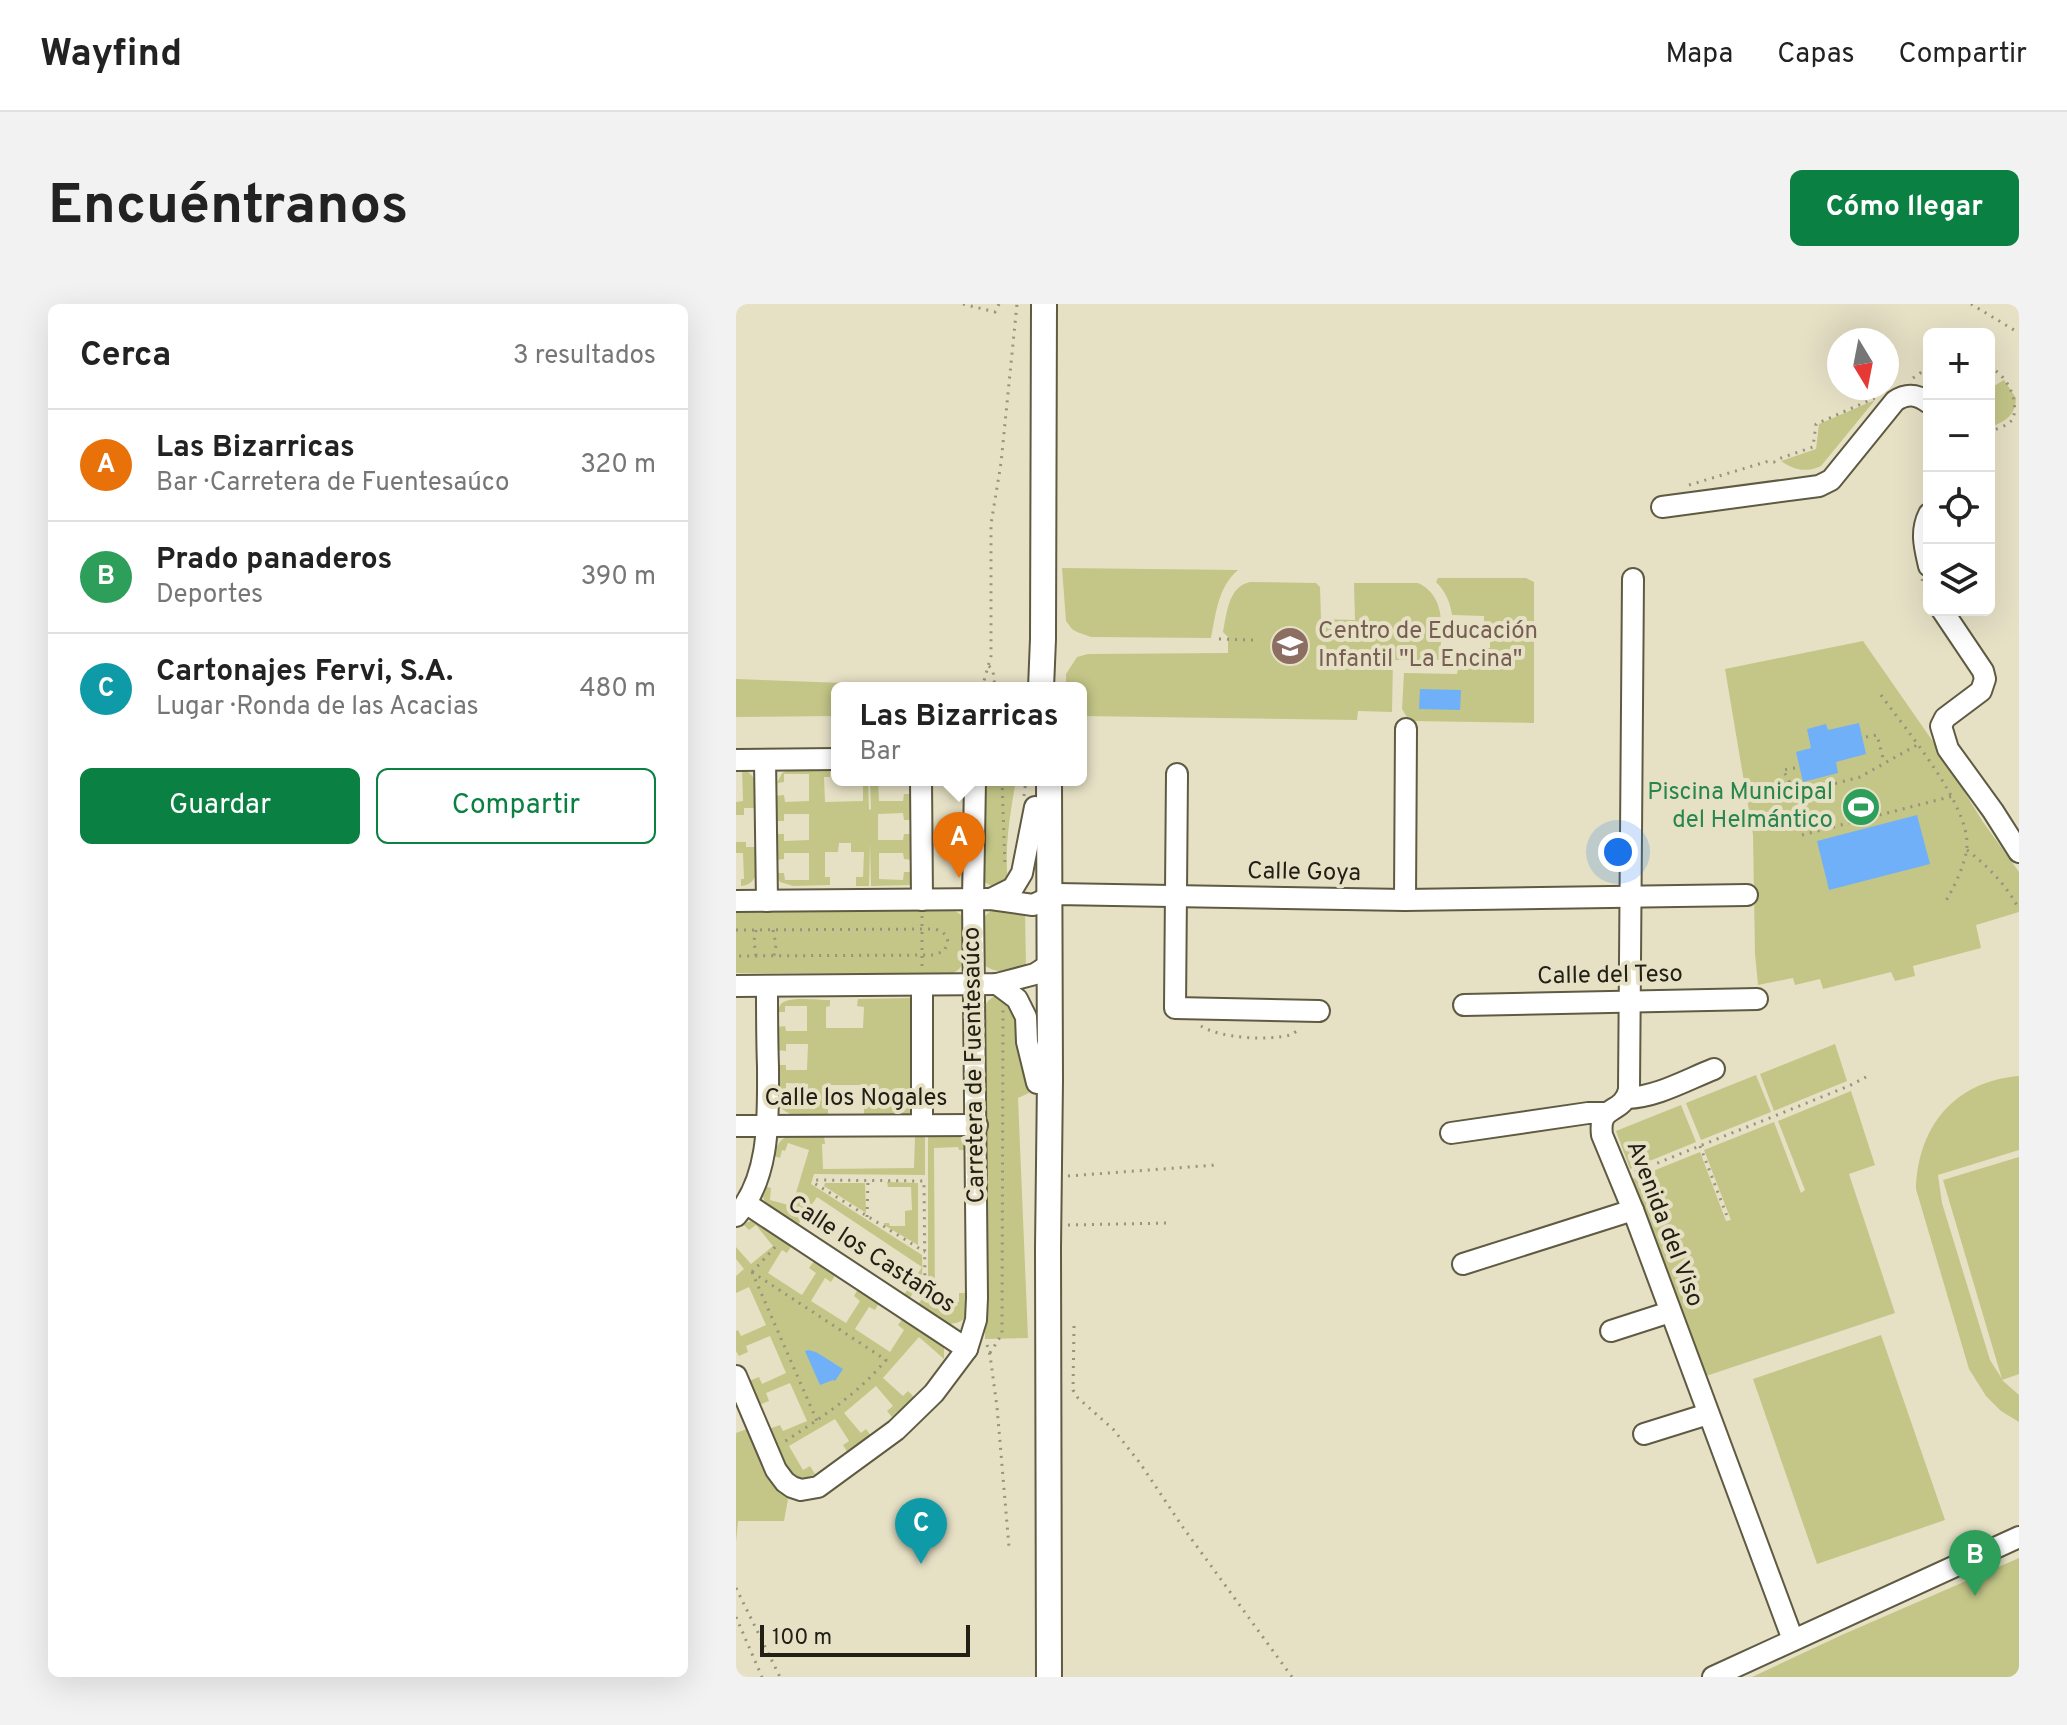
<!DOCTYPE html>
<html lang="es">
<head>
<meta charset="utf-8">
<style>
	:root { --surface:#fff; --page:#f2f2f2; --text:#222; --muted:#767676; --line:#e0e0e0; --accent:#0b8043 }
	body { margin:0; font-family:Overpass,sans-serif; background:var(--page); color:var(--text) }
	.controls { position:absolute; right:24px; top:24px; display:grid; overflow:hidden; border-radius:12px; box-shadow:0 8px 32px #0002 }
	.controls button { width:72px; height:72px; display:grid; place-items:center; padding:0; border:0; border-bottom:2px solid var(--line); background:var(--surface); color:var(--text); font:40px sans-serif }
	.compass { position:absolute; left:1091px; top:24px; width:72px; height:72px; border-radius:50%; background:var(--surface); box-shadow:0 8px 32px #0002; rotate:170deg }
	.scale { position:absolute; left:24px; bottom:20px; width:210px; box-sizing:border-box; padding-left:8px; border:4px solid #222016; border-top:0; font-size:22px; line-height:28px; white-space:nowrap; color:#222016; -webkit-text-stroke:6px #e6e1c5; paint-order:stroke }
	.you { position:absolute; left:882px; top:548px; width:28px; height:28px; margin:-20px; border:6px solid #fff; border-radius:50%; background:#1a73e8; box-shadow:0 0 0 12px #1a73e833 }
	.badge { display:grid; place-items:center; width:52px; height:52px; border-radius:50%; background:var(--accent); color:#fff; font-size:26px; font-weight:700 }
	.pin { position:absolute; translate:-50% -66px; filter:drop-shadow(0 2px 4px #0008) }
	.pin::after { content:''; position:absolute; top:42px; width:28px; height:24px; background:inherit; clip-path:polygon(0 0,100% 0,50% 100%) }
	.popup { position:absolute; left:95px; top:378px; width:256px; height:104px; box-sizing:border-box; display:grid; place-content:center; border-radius:12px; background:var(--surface); filter:drop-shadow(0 2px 6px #0005); font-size:26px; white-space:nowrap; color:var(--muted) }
	.popup b { font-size:30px; color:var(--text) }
	.popup::after { content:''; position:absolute; left:50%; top:100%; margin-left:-16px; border:16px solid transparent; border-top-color:var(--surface) }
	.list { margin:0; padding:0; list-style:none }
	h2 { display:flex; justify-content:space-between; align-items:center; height:104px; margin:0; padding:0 32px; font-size:34px }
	h2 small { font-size:26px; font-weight:400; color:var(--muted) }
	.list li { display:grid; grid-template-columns:52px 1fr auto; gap:24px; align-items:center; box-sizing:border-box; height:112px; padding:0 32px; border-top:2px solid var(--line) }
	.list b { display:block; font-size:30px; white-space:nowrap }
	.list p { margin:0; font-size:26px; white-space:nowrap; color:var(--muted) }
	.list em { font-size:26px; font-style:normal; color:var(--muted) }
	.actions { display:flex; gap:16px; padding:24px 32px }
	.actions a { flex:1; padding:18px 0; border:2px solid var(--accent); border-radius:12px; text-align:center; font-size:28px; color:var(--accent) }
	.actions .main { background:var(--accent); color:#fff }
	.icon { flex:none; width:44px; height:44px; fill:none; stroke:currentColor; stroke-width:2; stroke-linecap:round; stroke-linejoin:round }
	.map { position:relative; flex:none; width:1283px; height:1373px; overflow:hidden; border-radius:12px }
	header { display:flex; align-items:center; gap:48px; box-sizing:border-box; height:112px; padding:0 40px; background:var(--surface); border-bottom:2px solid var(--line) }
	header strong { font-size:38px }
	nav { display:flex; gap:44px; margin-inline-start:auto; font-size:28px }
	.intro { display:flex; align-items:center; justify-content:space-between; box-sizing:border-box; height:192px; padding:0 48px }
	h1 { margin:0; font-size:56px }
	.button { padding:20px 36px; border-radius:12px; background:var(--accent); color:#fff; font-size:28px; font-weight:700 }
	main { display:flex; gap:48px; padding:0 48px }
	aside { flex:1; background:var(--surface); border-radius:12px; box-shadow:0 8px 32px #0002 }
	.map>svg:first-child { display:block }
	.green { fill:#c3c687 }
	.water { fill:#70b0f8 }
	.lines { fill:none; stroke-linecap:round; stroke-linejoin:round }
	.minor-casing { stroke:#5f5a42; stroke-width:24 }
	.major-casing { stroke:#5f5a42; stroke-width:28 }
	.path { stroke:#96937e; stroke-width:3; stroke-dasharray:2 6; stroke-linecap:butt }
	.minor { stroke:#fff; stroke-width:20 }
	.major { stroke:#fff; stroke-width:24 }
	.labels { text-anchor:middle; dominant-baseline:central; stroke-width:8; stroke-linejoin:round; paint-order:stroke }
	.education-label { font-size:24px; fill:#785e54; stroke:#e6e1c5; text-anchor:start }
	.leisure-label { font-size:24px; fill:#27864d; stroke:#e6e1c5; text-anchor:end }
	.street-label { font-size:24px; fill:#222016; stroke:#e6e1c5 }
</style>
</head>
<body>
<header>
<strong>Wayfind</strong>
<nav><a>Mapa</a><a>Capas</a><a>Compartir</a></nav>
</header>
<div class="intro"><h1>Encuéntranos</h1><a class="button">Cómo llegar</a></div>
<main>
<aside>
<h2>Cerca<small>3 resultados</small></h2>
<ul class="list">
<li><span class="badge" style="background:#e8710a">A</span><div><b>Las Bizarricas</b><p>Bar · Carretera de Fuentesaúco</p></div><em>320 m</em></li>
<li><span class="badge" style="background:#2e9e5b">B</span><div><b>Prado panaderos</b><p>Deportes</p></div><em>390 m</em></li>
<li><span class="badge" style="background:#0f9aa8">C</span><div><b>Cartonajes Fervi, S.A.</b><p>Lugar · Ronda de las Acacias</p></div><em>480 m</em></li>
</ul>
<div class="actions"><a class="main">Guardar</a><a>Compartir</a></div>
</aside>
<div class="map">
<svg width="1283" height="1373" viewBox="0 0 1283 1373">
	<rect width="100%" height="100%" fill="#e6e1c5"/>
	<!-- green -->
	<g class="green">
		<path d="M1253,74L1258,82L1268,76L1280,94C1279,113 1269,117 1253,124Z"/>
		<path d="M1139,96L1085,162C1070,169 1058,166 1045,157L1080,145L1083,120Z"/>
		<path d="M326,264L502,266C482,283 480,309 475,334L355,333L341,328L336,325L330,317Z"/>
		<path d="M702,274H790L798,278V419L673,417L666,405L668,369L721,370L722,364H752V344H754V333H748V312L716,311C714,298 710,288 700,278Z"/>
		<path d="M514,278L580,279L584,283L585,315L619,316L618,279H682C712,293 705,328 704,356H657L656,408L622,407L621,416L345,412V384H330V370L341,353L352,350L492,349V333L487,328C491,309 492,283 514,278Z"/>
		<polygon points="1127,337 1198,439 1247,518 1283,568 1283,608 1240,621 1245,644 1177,662 1179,672 1159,677 1155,668 1087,685 1084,675 1059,681 1057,674 1022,681 1019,650 1017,531 989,365"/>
		<polygon points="0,375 217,383 217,384 101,384 101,412 0,413"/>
		<path d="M6,464C25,475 20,484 20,504H8V511H0V498L7,497Z"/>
		<polygon points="54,465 94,465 94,473 88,473 89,498 127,497 127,476 132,476 133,506 135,505 134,476 142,476 143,497 167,497 168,490 176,490 176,516 168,516 167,509 142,510 142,536 167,536 168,530 175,530 176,556 168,555 167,549 143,549 143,575 167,576 168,568 176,568 176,581 135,582 134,539 133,582 120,582 120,573 127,573 128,548 115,548 115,539 103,539 102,548 89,548 89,573 94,573 94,581 57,582 44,578 40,569 48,569 49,576 73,576 73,549 48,549 48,555 40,556 39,530 48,530 48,537 73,536 73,510 48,510 48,517 40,517 39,492 48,491 49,498 73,497 73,470 48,470 48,478 41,479 46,469"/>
		<path d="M246,476H280C274,510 268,545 272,579L260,584L248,578L246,571Z"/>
		<path d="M0,538H10V543H20C21,560 25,580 5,582V575H8L7,549H0Z"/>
		<path d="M258,605H289L290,667C274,668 263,670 249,662C245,652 244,623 248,614C251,609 254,608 258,605Z"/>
		<path d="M217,606L224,610L228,615C229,633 237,660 217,669H0V608Z"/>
		<polygon points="258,692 266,693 282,712 282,743 293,789 282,794 292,1034 249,1035 246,706 252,697"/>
		<path d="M176,694V811L128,810V781H91L90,803H92V811C74,811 51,817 42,799L50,800V805H72V780L50,779V786H41L40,761H50V766H71L72,740H50V747L41,746V723L49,722L50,727H71V702H49V708H41C44,702 44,699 50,697C60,693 83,696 94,696V702L90,703V724H127L128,703L121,702L122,695Z"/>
		<polygon points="1099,740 1111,777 1038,807 1024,770"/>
		<polygon points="1020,771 1035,808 965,836 950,799"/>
		<path d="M1283,772V846L1202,871L1206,899L1254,1056L1266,1075L1207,876L1283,853V1070L1266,1076L1283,1091V1118L1265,1107L1250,1092L1233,1065L1180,885C1182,822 1219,777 1283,772Z"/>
		<polygon points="1115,787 1139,861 1113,870 1159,1009 970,1072 897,875 964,848 990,917 995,916 968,846 1038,818 1065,889 1069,886 1042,817"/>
		<polygon points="945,801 960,838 894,865 880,827"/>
		<path d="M57,831H88L89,840H86L87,865L178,864L179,831H189V871L78,870L75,880L186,951C187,974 187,976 173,995L168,991L186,963L81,893L61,922C44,911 22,905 28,882L35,884L34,896L56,902L73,846L52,839L49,847L46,846L44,854L38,852C42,839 44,834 57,831Z"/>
		<path d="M192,831C209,831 229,826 233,846H223L222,843L198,844L199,998H223V989H233L232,1012C225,1018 220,1020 211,1020L181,1002L192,987Z"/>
		<polygon points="151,878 182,879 182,941 148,921 148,919 153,919 154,922 169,922 169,907 176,906 175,883 152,883"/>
		<polygon points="89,879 129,879 130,909 88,882"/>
		<path d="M16,917L56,941L51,949L46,946L32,969L66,991L80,969L73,964L79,956L100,970L95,978L89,974L75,997L110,1019L124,997L118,992L122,985L143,999L139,1006L133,1003L119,1025L154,1048L168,1026L162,1021L167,1014L208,1041V1055L183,1033L147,1074L167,1092L172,1087L178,1093L156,1113L151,1107L157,1102L140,1082L108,1109L125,1129L130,1125L135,1132L112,1149L107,1141L113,1137L99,1115L53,1142L67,1166L74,1162L79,1170C73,1173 66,1177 59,1174C49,1170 38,1136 33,1125L44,1121L47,1127L71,1117L54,1079L30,1089L33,1097L23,1101L13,1077L23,1073L26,1080L50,1069L34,1032L10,1042L12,1048L3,1052L0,1047V1027L2,1026L5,1032L30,1021L13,983L0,989V972L8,965L0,955V943L15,960L37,942L20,921L13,926L6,919Z"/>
		<polygon points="1145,1031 1209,1216 1081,1260 1017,1075"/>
		<path d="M11,1125C22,1150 29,1179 52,1195L48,1217H2L0,1238V1129Z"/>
		<polygon points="1283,1254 1283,1373 1016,1373 1108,1330"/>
	</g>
	<!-- water -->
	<g class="water">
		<polygon points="684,385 725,386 724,406 683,405"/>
		<polygon points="1123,419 1130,450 1100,458 1102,469 1067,478 1060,448 1075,444 1071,425 1090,420 1092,426"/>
		<polygon points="1181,511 1194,560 1093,586 1081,537"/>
		<polygon points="72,1046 80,1048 107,1065 99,1077 97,1076 84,1081 69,1047"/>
	</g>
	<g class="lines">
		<defs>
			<g id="minor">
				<path d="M926,203L1083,182L1095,176L1159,97C1171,89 1181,90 1193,99"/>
				<path d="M1193,210C1184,228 1189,244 1193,262"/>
				<path d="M897,275L893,786C886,812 862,799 866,831L897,906L1057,1336"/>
				<polyline points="1206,306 1247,367 1249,375 1245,387 1209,414 1205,422 1212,445 1257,507 1283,548"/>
				<polyline points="0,456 101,455"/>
				<polyline points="29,456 31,597"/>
				<polyline points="441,470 439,704 583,707"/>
				<polyline points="185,476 186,596"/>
				<polyline points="255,595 277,584 286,569 299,503"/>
				<polyline points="669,596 670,425"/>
				<polyline points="0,597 255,595 297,601 320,590 669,596 1011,591"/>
				<polyline points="261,680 281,695 290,713 291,738 301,779"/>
				<polyline points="186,681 186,821"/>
				<polyline points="0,682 261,680 299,670 313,661"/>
				<polyline points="728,701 1021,695"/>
				<path d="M891,794C921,793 950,776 978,765"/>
				<polyline points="0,822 241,821"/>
				<polyline points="715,829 852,809 870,809"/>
				<polyline points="11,900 231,1045"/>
				<path d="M0,912C35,873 32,812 32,763C31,736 31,709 31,682"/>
				<polyline points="727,960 897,906"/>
				<polyline points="875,1027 934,1008"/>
				<polyline points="0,1072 40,1166 49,1178 56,1183 65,1186 82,1183 160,1126 198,1089 231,1045 240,1016 241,994 237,596 239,476"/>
				<polyline points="908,1130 972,1110"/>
				<polyline points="977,1373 1283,1233"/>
			</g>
			<g id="major">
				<polyline points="305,384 307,335 308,0"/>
				<polyline points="313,1373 312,944 314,776 313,476"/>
			</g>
		</defs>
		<!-- minor casing -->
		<use href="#minor" class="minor-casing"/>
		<!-- major casing -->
		<use href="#major" class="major-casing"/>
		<!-- path -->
		<g class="path">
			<polyline points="227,0 259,8 263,0"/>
			<polyline points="1235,0 1283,29"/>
			<path d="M1253,63C1271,71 1283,95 1277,115C1271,122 1261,125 1253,128"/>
			<polyline points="1177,74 1193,63"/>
			<polyline points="953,181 1033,157 1038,158 1042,155 1077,143 1080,120 1141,93"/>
			<polyline points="1186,275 1193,299"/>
			<polyline points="483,335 519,336"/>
			<polyline points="253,362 257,367 259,384"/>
			<polyline points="246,384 255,352 255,220 265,159 281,0"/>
			<path d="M1145,391C1170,426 1233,500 1231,542C1230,559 1217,586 1208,600"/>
			<polyline points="1130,433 1141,431 1148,458"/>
			<polyline points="1059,464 1047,466 1060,490 1124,473 1181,441"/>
			<polyline points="266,476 269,563"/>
			<polyline points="288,492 290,476"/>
			<polyline points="1066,531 1217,492"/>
			<path d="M1231,546C1253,563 1270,581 1283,605"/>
			<polyline points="186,612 186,664"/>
			<path d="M0,626L198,625C206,627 210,629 212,638L208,647L198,651L0,652"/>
			<polyline points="20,626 18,637 20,652"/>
			<polyline points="37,626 40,641 38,652"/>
			<path d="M465,722C483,734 532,737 554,731C557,730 562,726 565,724"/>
			<polyline points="964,842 991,912"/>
			<polyline points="899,868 1113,782 1130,773"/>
			<polyline points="332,872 480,861"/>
			<polyline points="131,913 132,877"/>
			<polyline points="332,921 434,919"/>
			<path d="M16,968L150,1056C121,1091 83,1115 45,1140"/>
			<polyline points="16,968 81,1117"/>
			<polyline points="16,968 43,939"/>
			<polyline points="182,993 189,983 188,877 79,876 78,879 189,948"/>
			<polyline points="338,1022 337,1086 342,1094 377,1125 404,1159 446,1222 556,1373"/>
			<polyline points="251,1041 254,1051 261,1103 273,1243"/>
			<polyline points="254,1049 266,1030 267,705"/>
			<polyline points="0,1284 44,1373"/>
			<polyline points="0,1313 26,1373"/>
		</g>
		<!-- minor -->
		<use href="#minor" class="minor"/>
		<!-- major -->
		<use href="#major" class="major"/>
	</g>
	<!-- icons -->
	<defs>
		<symbol id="school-disc" viewBox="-11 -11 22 22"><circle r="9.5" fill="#8d6e63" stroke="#e6e1c5"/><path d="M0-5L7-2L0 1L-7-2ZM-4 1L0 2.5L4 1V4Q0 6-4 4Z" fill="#fff"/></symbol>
		<symbol id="stadium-disc" viewBox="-11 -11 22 22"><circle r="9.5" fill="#2e9e5b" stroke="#e6e1c5"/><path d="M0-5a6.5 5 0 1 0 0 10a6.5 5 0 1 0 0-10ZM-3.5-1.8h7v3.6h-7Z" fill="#fff"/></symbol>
	</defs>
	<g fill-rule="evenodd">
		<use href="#school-disc" x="532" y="320" width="44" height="44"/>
		<use href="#stadium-disc" x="1103" y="481" width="44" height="44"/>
	</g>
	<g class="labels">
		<!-- education labels -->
		<g class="education-label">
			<text x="582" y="328">Centro de Educación<tspan x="582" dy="28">Infantil "La Encina"</tspan></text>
		</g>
		<!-- leisure labels -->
		<g class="leisure-label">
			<text x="1097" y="489">Piscina Municipal<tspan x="1097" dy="28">del Helmántico</tspan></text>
		</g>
		<!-- street labels -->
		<g class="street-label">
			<text transform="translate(568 569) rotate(1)">Calle Goya</text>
			<text transform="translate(874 672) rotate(-1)">Calle del Teso</text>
			<text transform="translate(239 761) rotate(-91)">Carretera de Fuentesaúco</text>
			<text x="120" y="795">Calle los Nogales</text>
			<text transform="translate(928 920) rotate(69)">Avenida del Viso</text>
			<text transform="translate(135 951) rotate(33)">Calle los Castaños</text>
		</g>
	</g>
</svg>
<div class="controls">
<button>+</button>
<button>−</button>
<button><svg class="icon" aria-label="locate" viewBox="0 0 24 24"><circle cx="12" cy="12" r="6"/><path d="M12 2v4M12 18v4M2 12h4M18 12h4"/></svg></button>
<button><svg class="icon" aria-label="layers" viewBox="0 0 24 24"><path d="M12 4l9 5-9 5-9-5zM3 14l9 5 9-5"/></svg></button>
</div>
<svg class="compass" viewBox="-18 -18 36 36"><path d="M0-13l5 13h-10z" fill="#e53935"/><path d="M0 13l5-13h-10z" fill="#767676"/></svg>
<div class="scale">100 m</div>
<div class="you"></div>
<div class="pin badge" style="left:223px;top:574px;background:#e8710a">A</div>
<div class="popup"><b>Las Bizarricas</b>Bar</div>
<div class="pin badge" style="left:1239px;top:1292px;background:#2e9e5b">B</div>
<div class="pin badge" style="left:185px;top:1260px;background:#0f9aa8">C</div>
</div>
</main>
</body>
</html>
